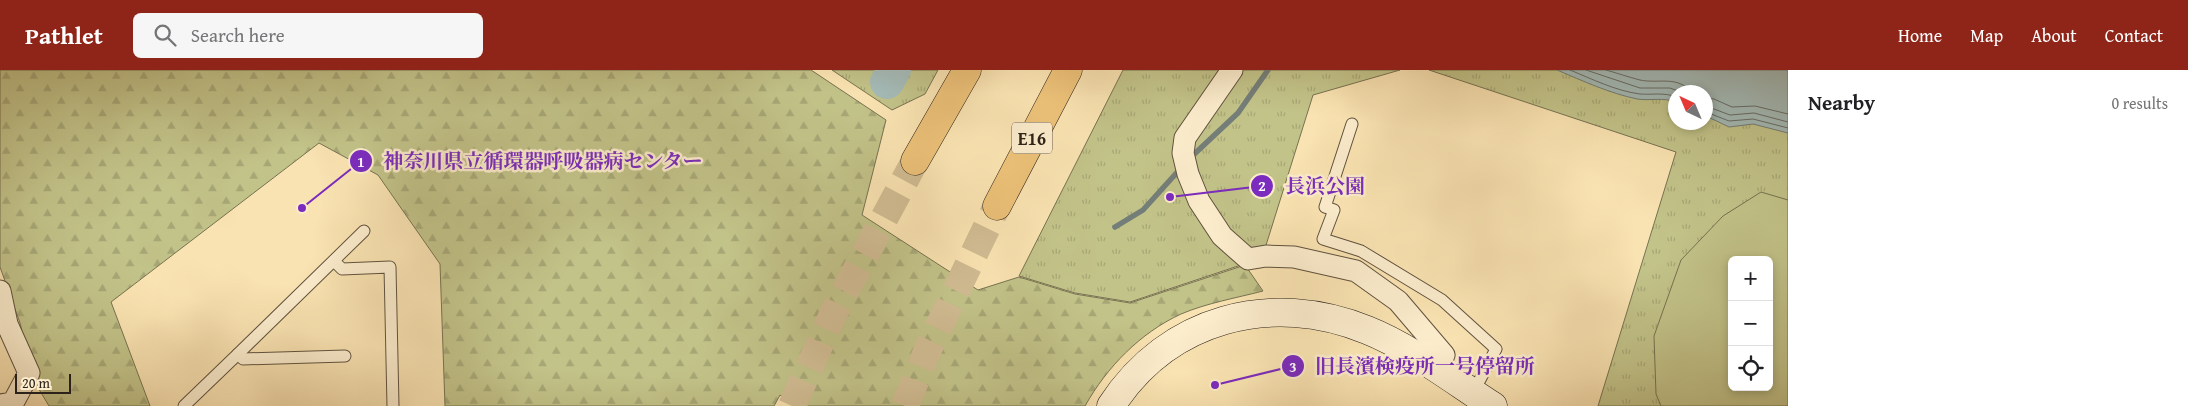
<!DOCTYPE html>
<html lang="en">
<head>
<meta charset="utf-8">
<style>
	:root { --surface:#fff; --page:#f6f6f6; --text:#202124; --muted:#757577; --line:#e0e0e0; --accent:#8f2418 }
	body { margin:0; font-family:"Gentium Book Plus","Noto Serif JP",serif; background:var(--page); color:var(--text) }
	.controls { position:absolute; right:15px; bottom:15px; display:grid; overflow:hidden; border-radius:8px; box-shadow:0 2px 8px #0003 }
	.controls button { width:45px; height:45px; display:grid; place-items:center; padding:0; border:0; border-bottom:1px solid var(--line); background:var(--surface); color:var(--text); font:25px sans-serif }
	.compass { position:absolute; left:1668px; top:15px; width:45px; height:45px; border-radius:50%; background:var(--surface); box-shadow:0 2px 8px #0003; rotate:316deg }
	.scale { position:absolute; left:15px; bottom:12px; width:56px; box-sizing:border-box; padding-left:5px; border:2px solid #2c2219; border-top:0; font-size:14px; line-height:18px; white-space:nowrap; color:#2c2219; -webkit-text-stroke:4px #fcedcd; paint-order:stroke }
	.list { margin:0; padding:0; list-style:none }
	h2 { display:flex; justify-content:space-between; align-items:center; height:65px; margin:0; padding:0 20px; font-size:21px }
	h2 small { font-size:16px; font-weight:400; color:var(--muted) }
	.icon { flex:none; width:28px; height:28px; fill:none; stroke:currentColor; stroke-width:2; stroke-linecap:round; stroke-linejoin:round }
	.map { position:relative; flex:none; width:1788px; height:336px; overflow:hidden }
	header { display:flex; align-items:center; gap:30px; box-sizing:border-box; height:70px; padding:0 25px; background:var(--accent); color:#fff }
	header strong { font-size:24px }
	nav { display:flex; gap:28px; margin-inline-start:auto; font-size:18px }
	.search { width:350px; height:45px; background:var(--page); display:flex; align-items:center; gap:12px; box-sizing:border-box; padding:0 18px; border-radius:8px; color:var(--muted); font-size:19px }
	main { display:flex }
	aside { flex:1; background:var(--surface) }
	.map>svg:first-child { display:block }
	.grass { fill:url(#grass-tufts); stroke:#777251; fill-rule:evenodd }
	.forest { fill:url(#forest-firs); stroke:#777251 }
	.pitch { fill:#c2c389; stroke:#777251; fill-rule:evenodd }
	.water { fill:#a4bbb8; stroke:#747e78 }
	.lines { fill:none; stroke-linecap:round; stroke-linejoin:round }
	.shore { stroke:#686e68; stroke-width:1 }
	.stream { stroke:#747e78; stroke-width:5.5 }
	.river { stroke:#a4bbb8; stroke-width:34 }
	.highway-tunnel { stroke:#d1bc93; stroke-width:28; stroke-dasharray:28 14; stroke-linecap:butt }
	.lane-casing { stroke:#60523f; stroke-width:13 }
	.street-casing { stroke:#60523f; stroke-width:23 }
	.secondary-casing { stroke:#2c2219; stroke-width:29 }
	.highway-casing { stroke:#2c2219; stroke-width:29 }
	.lane { stroke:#fcedcd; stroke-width:11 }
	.street { stroke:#fcedcd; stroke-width:21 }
	.secondary { stroke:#fcedcd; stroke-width:28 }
	.highway { stroke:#edc279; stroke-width:28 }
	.labels { text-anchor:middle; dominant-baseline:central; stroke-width:5; stroke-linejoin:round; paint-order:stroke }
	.shield { fill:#fcedcd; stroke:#6a5f4f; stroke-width:1 }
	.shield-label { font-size:18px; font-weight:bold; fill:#2c2219 }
	.leader { fill:none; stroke:#7b2cbf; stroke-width:2 }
	.callout-dot { fill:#7b2cbf; stroke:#fcedcd; stroke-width:2 }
	.mark-label { font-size:15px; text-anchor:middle; font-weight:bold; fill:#fff }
	.callout-label { font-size:20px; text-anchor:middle; font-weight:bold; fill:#7b2cbf; stroke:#fcedcd; stroke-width:5; stroke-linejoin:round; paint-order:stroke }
</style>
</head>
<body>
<header>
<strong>Pathlet</strong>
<div class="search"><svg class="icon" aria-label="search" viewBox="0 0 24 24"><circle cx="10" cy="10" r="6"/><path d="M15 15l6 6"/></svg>Search here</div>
<nav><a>Home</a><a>Map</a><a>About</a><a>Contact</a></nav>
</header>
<main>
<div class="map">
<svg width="1788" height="336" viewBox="0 0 1788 336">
	<defs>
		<pattern id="grass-tufts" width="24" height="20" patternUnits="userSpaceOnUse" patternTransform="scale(1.25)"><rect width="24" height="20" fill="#c2c389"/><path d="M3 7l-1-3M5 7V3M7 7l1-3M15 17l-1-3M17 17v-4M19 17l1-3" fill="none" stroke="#a7a776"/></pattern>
		<pattern id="forest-firs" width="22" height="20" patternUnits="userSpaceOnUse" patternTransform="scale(1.25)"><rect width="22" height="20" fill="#c2c389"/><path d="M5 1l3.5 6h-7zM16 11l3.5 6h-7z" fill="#a7a776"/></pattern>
	</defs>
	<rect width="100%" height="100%" fill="#fae3b2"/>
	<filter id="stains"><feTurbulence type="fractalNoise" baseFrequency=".004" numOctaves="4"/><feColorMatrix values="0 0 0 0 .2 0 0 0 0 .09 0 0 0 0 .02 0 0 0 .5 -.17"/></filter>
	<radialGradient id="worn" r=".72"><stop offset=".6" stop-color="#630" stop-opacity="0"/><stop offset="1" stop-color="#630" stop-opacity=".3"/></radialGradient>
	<!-- grass -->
	<g class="grass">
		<polygon points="832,0 938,0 925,24 892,40"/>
		<polygon points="1123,0 1400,0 1313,25 1262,188 1130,232 1075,223 1019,206"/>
		<path d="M1429,0H1788V336H1598L1676,82ZM1676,22H1706V52H1676ZM1732,190H1769V317H1732Z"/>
	</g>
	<!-- forest -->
	<path class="forest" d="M0,0H811L886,50L862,145L978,220L1019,207L1075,224L1130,233L1245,195L1263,221C1236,228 1207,233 1181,244C1140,263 1107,297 1085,336H795L780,325L774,336H445L440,194L378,105L319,73L111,232L150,336H49L34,311L20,253L0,197Z"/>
	<!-- pitch -->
	<path class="pitch" d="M1761,122L1788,130V336H1661L1656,324L1654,266L1681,190L1723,146ZM1732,190H1769V317H1732Z"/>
	<!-- water -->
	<path class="water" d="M1557,0H1788V63L1753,54L1729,57L1706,46V22H1676L1675,32C1664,27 1650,31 1637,29C1609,23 1583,11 1557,0Z"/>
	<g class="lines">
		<!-- shore -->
		<g class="shore">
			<path d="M1570,0C1592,9 1616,21 1640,24C1652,25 1665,22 1676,27"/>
			<polyline points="1586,0 1640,18 1670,18 1681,22"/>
			<path d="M1606,0C1617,3 1628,7 1640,10C1658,14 1678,5 1691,22"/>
			<polyline points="1706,28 1714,29 1732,37 1755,36 1788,44"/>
			<polyline points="1706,36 1730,45 1754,43 1788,52"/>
			<polyline points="1706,42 1729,51 1753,49 1788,58"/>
		</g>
		<!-- stream -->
		<g class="stream">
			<polyline points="1189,89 1238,43 1268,0"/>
			<polyline points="1115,157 1143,140 1181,98"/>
		</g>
		<!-- river -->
		<polyline class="river" points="887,12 894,0"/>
		<!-- highway-tunnel -->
		<g class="highway-tunnel">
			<polyline points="792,336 835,240 915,91"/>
			<polyline points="905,336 928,279 997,136"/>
		</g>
		<defs>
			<g id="lane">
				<polyline points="1352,54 1325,137 1334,140 1323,169 1361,181 1442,230 1496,279 1473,323"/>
				<polyline points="334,191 342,199 390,197 393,336"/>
				<polyline points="238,284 364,161"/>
				<polyline points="184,336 238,284 243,289 345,286"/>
			</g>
			<g id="street">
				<polyline points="1232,0 1185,68 1183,83 1188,104 1199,131 1222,166 1248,189 1266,186 1294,187 1356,201 1398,231 1444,285 1443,287"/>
				<polyline points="0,221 7,254 29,303 13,333 0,335"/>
			</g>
			<path id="secondary" d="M1111,336C1168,248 1271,221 1367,260C1410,277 1454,311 1493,336"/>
			<g id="highway">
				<polyline points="915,91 967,0"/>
				<polyline points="997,136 1068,0"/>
			</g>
		</defs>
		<!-- lane casing -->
		<use href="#lane" class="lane-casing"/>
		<!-- street casing -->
		<use href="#street" class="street-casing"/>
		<!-- secondary casing -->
		<use href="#secondary" class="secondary-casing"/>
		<!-- highway casing -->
		<use href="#highway" class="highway-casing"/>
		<!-- lane -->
		<use href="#lane" class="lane"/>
		<!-- street -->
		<use href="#street" class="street"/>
		<!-- secondary -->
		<use href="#secondary" class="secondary"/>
		<!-- highway -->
		<use href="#highway" class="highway"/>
	</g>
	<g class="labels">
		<!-- shield labels -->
		<rect class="shield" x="1012" y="52.5" width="40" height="31" rx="4"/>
		<g class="shield-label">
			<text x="1032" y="68">E16</text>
		</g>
	</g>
	<!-- callouts -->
	<path class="leader" d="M302 138L361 91M1170 127L1262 116M1215 315L1293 296"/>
	<g class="callout-dot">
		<circle cx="302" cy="138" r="5"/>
		<circle cx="1170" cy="127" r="5"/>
		<circle cx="1215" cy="315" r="5"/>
		<circle cx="361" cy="91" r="12"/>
		<circle cx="1262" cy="116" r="12"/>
		<circle cx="1293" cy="296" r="12"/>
	</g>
	<g class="mark-label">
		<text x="361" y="97">1</text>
		<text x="1262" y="121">2</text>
		<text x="1293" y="302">3</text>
	</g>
	<g class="callout-label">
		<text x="543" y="98">神奈川県立循環器呼吸器病センター</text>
		<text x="1325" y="123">長浜公園</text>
		<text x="1425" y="303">旧長濱検疫所一号停留所</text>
	</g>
	<rect width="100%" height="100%" filter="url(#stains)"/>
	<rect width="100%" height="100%" fill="url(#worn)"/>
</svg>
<div class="controls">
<button>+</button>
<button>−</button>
<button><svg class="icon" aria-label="locate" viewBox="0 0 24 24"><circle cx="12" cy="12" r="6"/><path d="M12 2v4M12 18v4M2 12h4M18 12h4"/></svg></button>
</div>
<svg class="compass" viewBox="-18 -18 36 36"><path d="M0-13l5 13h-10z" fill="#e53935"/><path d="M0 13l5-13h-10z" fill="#757577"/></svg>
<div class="scale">20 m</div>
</div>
<aside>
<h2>Nearby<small>0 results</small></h2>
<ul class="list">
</ul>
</aside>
</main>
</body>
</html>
